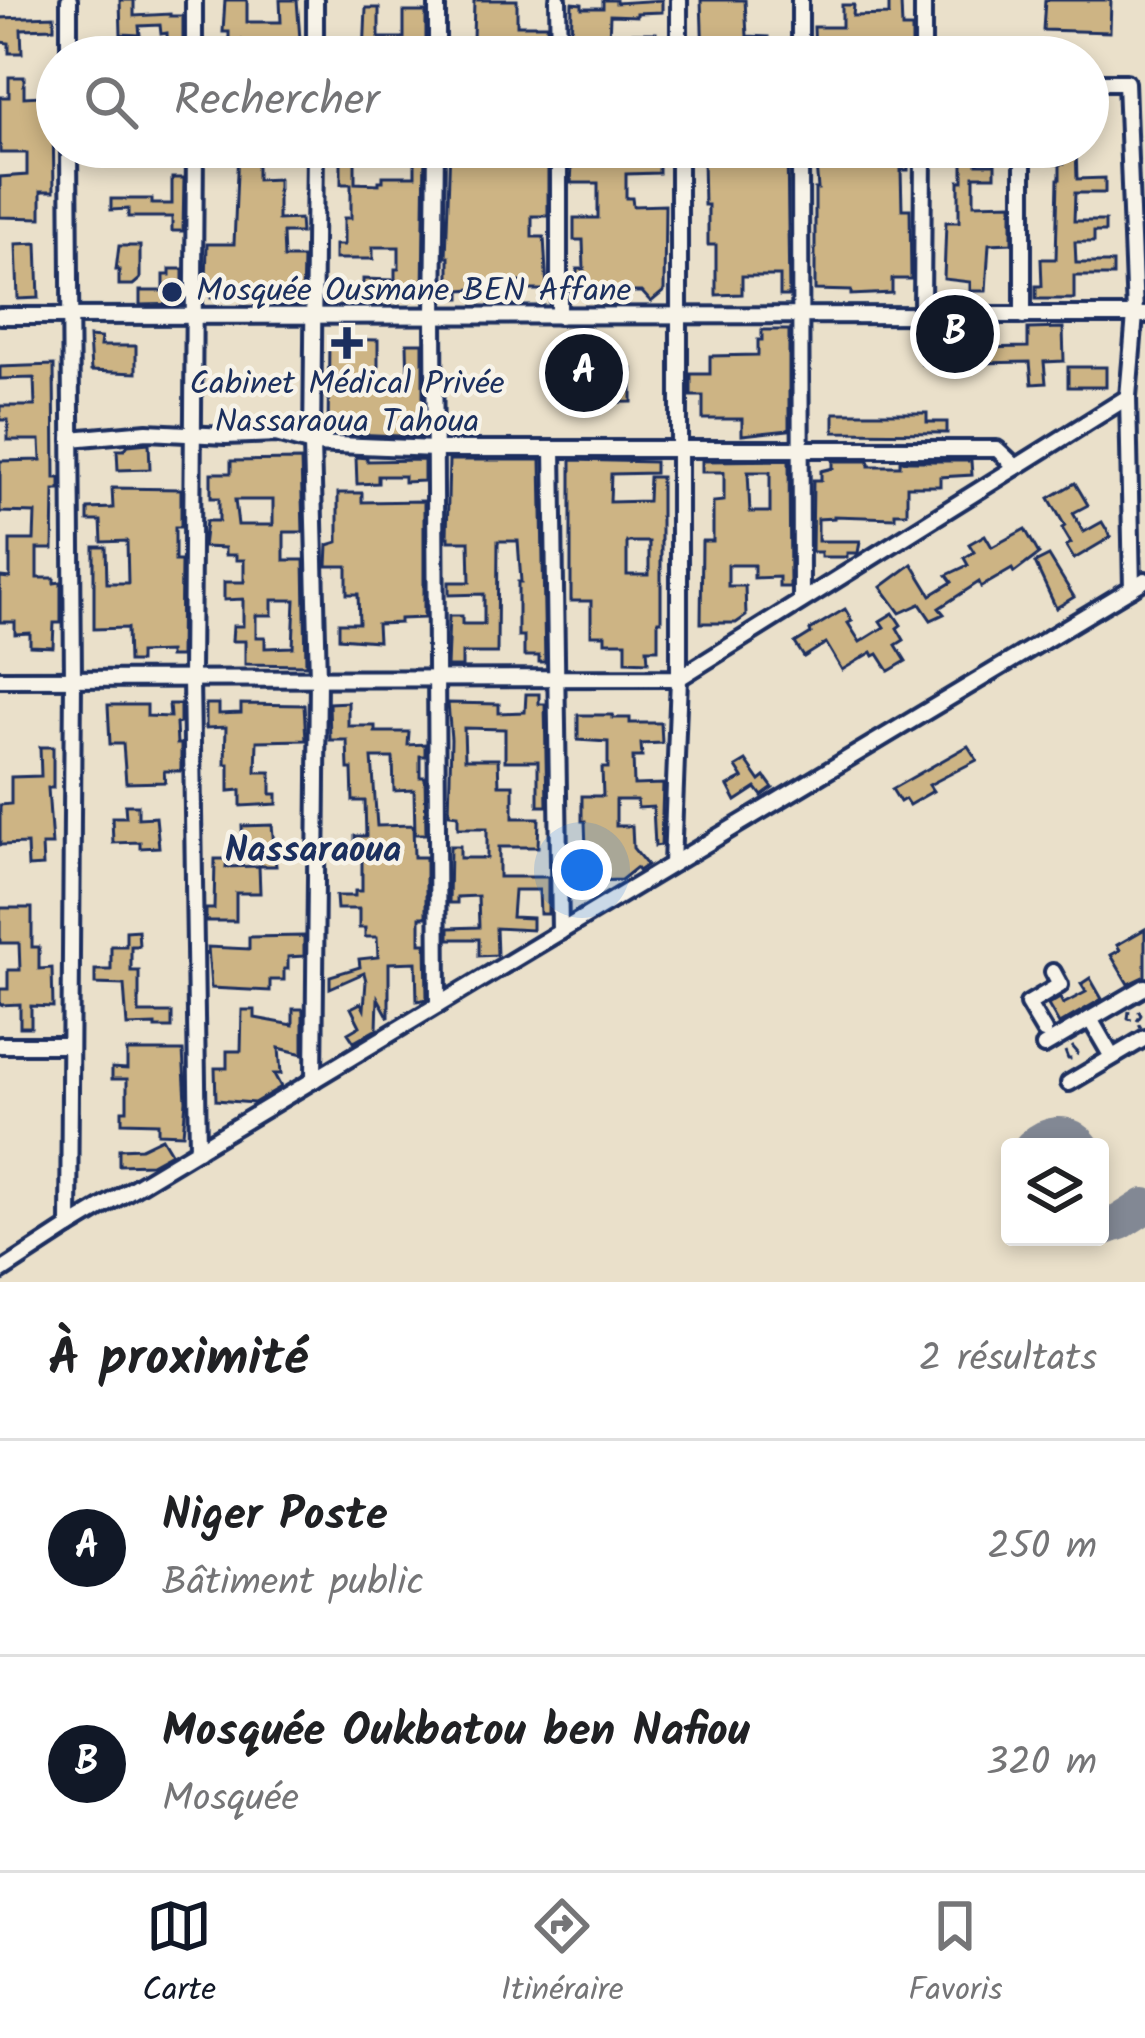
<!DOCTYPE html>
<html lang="fr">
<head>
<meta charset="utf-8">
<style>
	:root { --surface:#fff; --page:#f6f6f6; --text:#202124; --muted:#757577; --line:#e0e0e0; --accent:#111827 }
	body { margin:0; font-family:Kalam,sans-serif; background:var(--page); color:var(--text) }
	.controls { position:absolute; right:36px; bottom:36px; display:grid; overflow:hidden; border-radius:12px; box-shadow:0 6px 18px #0003 }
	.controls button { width:108px; height:108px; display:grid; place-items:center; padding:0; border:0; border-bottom:3px solid var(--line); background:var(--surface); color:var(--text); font:60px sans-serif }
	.you { position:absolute; left:582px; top:870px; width:42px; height:42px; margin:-30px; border:9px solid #fff; border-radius:50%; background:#1a73e8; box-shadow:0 0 0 18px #1a73e833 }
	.badge { display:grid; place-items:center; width:78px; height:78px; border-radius:50%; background:var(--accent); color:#fff; font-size:39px; font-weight:700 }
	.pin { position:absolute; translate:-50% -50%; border:6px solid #fff; box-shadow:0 3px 12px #0006 }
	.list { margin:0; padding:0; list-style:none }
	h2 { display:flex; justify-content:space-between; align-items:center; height:156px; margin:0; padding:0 48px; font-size:51px }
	h2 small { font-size:39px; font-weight:400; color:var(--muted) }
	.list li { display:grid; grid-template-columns:78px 1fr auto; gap:36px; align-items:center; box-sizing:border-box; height:216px; padding:0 48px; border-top:3px solid var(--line) }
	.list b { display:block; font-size:45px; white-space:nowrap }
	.list p { margin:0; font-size:39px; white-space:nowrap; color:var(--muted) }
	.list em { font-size:39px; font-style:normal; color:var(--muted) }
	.icon { flex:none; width:66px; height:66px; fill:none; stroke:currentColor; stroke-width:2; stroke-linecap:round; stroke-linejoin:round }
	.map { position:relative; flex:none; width:1145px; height:1282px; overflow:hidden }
	.search { position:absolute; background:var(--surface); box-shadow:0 6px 18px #0003; left:36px; right:36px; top:36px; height:132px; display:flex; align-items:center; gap:30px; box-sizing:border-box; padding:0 42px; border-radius:66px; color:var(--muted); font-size:45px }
	.sheet { height:588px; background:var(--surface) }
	nav { display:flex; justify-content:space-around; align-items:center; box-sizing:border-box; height:168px; border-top:3px solid var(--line); background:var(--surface); font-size:33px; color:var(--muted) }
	nav a { display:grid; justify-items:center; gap:6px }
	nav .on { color:var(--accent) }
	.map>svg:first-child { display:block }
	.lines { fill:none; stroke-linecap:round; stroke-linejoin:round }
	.taxiway { stroke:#828894; stroke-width:36 }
	.building { fill:#cdb484; stroke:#1b2f5e; stroke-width:3; fill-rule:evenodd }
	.minor-casing { stroke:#1b2f5e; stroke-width:22 }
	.path { stroke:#1b2f5e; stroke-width:3; stroke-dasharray:12 9; stroke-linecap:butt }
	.minor { stroke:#f7f3e8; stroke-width:14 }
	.poi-dot { fill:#1b2f5e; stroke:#f7f3e8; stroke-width:4.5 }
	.labels { text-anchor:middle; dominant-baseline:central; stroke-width:9; stroke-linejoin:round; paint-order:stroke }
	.poi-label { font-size:33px; fill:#1b2f5e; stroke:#f7f3e8; text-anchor:start }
	.neighbourhood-label { font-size:36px; font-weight:bold; fill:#1b2f5e; stroke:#f7f3e8 }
</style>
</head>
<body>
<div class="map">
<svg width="1145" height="1282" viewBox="0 0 1145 1282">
	<rect width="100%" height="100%" fill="#eae0ca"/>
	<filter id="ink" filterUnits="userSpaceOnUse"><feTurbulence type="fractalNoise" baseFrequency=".00833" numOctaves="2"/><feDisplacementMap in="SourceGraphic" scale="24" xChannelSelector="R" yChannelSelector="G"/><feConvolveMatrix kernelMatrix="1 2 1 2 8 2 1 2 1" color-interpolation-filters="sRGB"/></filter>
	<g filter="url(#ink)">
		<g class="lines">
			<!-- taxiway -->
			<g class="taxiway">
				<path d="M1032,1147C1048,1133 1068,1129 1082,1147"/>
				<polyline points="1100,1229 1120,1222 1145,1206"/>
			</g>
		</g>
		<!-- building -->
		<g class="building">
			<polygon points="120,0 134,0 134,16 170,14 170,16 183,16 183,57 168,57 167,33 161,34 160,25 139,26 140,35 121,34"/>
			<polygon points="225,0 247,0 247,22 281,22 280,0 297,0 300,39 281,41 281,45 258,45 258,57 242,57 241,40 229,40 229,32 223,32"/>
			<polygon points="474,0 517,0 517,25 547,25 548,48 524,48 524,57 486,57 486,39 473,40"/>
			<polygon points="603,0 616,0 616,3 662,0 662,12 637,13 637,16 610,15 609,40 633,39 633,33 656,33 656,57 571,54 572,3 582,4 582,8 603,8"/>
			<polygon points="701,0 745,0 747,36 768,37 768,42 777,42 777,57 703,57"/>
			<polygon points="1045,0 1111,0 1110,32 1043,30"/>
			<polygon points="889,3 901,3 902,28 912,28 912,57 887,57 887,46 864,47 864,57 815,57 814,27 842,27 842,5 854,5 853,16 889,15"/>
			<polygon points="366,8 379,8 379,38 404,38 404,12 426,12 426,56 364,55"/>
			<polygon points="54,16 54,28 21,29 22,53 9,53 9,43 0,42 0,18"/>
			<polygon points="9,77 24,77 24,97 41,96 41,114 53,114 54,191 41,191 41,218 0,217 0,177 27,175 27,153 0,153 0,97 9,97"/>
			<polygon points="341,147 378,147 378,160 355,160 355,183 379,184 379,181 383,181 383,176 415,176 415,147 425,147 423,292 421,292 420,299 363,297 363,279 395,280 395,269 399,269 399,247 373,247 373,259 335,259 335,245 344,245 344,218 351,218 351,184 341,184"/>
			<polygon points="450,147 548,147 548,216 532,216 532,237 544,237 547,290 525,290 525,282 499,282 499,287 461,290 461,298 449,298 449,257 446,257"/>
			<polygon points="573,147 659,147 659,173 626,174 626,198 632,198 633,206 665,205 664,291 651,302 642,292 616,292 615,297 570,294 571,284 577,284 577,269 584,269 583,240 574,240 574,218 598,218 598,183 571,183"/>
			<polygon points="749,147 787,147 789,296 780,296 780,276 742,276 742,294 716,295 716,245 708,245 708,205 704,205 703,159 716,159 716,153 749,152"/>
			<polygon points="877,147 908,147 908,170 901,170 902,209 910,209 911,279 892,279 892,293 851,295 851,291 815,290 815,189 818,189 815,151 877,150"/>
			<polygon points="963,147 977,147 977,164 995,164 995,176 974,176 974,204 1012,203 1012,243 989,244 986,291 970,291 970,282 944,279 946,222 959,222 959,181 963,181"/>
			<polygon points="1064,147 1076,147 1077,179 1105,178 1105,193 1075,193 1074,221 1105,221 1105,232 1094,232 1094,242 1075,242 1076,263 1113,263 1113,276 1074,276 1074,299 1036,299 1036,286 1042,286 1041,259 1056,259 1058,179 1060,179 1060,163 1064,163"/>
			<polygon points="238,149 257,150 257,180 278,179 278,220 300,219 301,233 283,233 284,258 303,258 302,304 292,304 291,297 211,298 211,285 206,285 207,244 234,244"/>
			<polygon points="172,178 184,178 183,231 172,231 172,217 128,217 128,209 111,210 111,199 152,199 152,204 172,204"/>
			<polygon points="37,243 39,298 18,299 16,244"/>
			<polygon points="119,246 140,246 140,279 133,285 119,285 119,270 116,270"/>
			<polygon points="170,269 183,269 183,304 140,305 140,291 164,291 164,275 170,275"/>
			<polygon points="975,327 976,348 1028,347 1028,329 1063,328 1064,361 1044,362 1046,383 1032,384 1030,362 922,364 923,328"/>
			<polygon points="762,330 789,330 789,430 742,435 742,419 703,419 703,396 691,396 691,374 710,374 710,356 758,355 758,340 762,340"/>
			<polygon points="89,337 101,338 100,346 136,346 136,373 91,371"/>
			<polygon points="329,339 378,340 378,385 408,385 407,343 423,343 423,437 328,433"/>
			<polygon points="54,365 55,478 60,478 60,490 54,490 53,549 37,549 37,578 54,578 54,583 61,582 61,623 54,623 53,647 30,646 30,633 15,634 15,622 0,622 0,577 10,578 10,540 34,540 35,513 0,512 0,461 41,460 40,440 8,440 8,420 0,420 0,406 35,406 34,378 0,379 0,367"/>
			<rect x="1068" y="367" width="38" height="20"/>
			<polygon points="565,369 632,369 632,402 565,403"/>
			<polygon points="834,413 927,413 927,422 947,422 947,433 834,432"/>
			<polygon points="149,443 150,469 118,470 117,450 124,450 128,445"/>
			<polygon points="356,457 367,458 367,461 424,460 424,481 404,482 404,476 378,476 378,483 357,484"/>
			<path d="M301,460L303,532H284V560H304L306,665L245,664V641H232L233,626H243V599L224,600V582H244V560H236V555H225V548L203,547L206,521H219V498H211V473H231V461ZM235,500H273V525H238ZM272,600H295L293,647L265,648V637H256V615H272Z"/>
			<polygon points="449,460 541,460 545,662 539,662 539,656 524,656 524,636 518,636 518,582 521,582 518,541 498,541 497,653 462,653 462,667 447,667 449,616 462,616 462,624 484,624 484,594 449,595 449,582 470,582 469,541 449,541 449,537 447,537"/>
			<path d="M571,460L655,462V473L611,474L610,502L648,501L649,477H661V621H658V649H647L648,662L626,661V642H605V635H591V601H571ZM627,542H649V575H627Z"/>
			<path d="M789,460L790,587H779V577L754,578V565H728V586H745L746,616L736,623H701L702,541H713V502L724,501V472H702V461ZM748,472H770V512H750Z"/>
			<polygon points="833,461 869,461 869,466 900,466 900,461 971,461 972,475 940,477 940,486 907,486 907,513 895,513 895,518 834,516 834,518 818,519 818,541 860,541 858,553 847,553 847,557 821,557 821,552 812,552 813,480 821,480 821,471 833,468"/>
			<polygon points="1075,483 1088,505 1073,513 1084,532 1102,522 1111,537 1074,559 1066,546 1071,543 1062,528 1065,526 1049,498"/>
			<polygon points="112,488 181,489 181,527 175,527 175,561 181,561 180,657 169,657 169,652 139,653 139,662 128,662 127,628 94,629 94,547 106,547 107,583 128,583 127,541 102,542 101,521 88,521 88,509 113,508"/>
			<polygon points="338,493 362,493 362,502 424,501 424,618 400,619 400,623 377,624 378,641 339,638 339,623 359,623 358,594 347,594 347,566 327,566 328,545 338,542"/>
			<polygon points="1025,529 1039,554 1014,573 1012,569 981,587 979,582 939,608 944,614 931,620 920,604 900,613 881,587 912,564 931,595 952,582 947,575 968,565 964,558 974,552 969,544 985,535 992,547"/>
			<polygon points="1049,556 1074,597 1056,608 1035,563"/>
			<polygon points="845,609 852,621 848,623 860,642 884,627 880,621 893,613 901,625 897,628 904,640 896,645 906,661 889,671 878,654 874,656 872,652 842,670 826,643 804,657 795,643 811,633 810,630"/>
			<polygon points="526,694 539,694 539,704 545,704 547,806 538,806 538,761 505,761 505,729 464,728 465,759 498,759 499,785 513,785 513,818 539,818 538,847 499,847 499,877 548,877 548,914 540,914 539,890 514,890 512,917 532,918 532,930 496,928 497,955 479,956 479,939 449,939 449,928 479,927 478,896 457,897 457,903 449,903 450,846 460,846 460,858 487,858 487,828 458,828 458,815 449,814 451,739 448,703 499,704 499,713 525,712"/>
			<polygon points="348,702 348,726 375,726 375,732 409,732 408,745 425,744 425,756 420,756 420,777 425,777 426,834 415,834 414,790 394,791 393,758 372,758 377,826 413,825 414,857 426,857 426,917 420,917 420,943 426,943 427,999 417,1001 416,962 389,963 389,1018 378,998 377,1029 354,1042 348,1033 360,1026 351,1008 361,1003 364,1009 366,981 364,973 330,988 330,976 360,967 359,959 378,957 377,937 365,937 365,928 359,928 359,909 337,909 336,896 355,896 355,891 362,891 362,858 355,858 355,836 366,836 365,801 353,801 352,769 348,769 347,740 330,740 329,703"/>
			<polygon points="169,704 180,704 180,723 176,724 177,744 181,744 181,771 164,771 165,782 126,783 123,744 110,744 108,705 147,705 147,716 170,717"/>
			<polygon points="206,704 219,704 219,714 241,713 241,704 304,705 306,740 257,741 256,772 271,772 271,794 277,794 277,804 241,806 241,790 229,791 229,764 225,764 226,727 206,728"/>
			<polygon points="578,715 613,715 613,718 630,718 630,723 661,723 662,743 641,744 642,757 633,757 634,785 663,784 661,845 655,846 653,807 638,808 637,800 616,800 616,826 632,826 633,848 647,865 638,871 636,868 621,880 594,881 595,888 571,888 570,871 574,871 573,849 586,849 585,821 582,821 582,796 603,796 602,768 608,768 608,742 578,740"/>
			<polygon points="968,746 977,760 929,785 933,791 909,805 905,799 900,802 892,789"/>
			<polygon points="40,747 53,747 53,788 48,788 52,845 42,845 43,866 28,867 27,844 0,845 0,805 11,804 11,777 41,776"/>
			<polygon points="746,761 760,781 765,777 773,788 762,796 756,788 736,801 728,786 743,778 736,767"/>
			<polygon points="125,805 138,805 138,818 156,817 159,847 140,848 140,842 113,843 112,817 126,817"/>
			<polygon points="272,825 276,866 260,866 259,845 243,846 242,826"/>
			<polygon points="215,859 227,859 226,867 259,866 260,893 236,893 236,921 206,921 206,909 214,909"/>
			<polygon points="0,908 32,908 32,947 39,947 39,969 52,968 53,1007 31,1006 31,1027 20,1027 20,1004 0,1005 0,989 8,989 8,970 20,970 19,943 0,943"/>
			<polygon points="1145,929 1145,976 1128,984 1111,955 1120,950 1117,945"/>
			<polygon points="138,930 139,946 131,946 131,971 139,971 139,1013 172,1013 172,1028 155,1028 155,1025 127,1026 124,985 95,984 95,970 111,970 111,946 126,946 126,931"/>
			<polygon points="304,936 304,956 288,957 288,969 284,969 284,980 270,980 270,991 211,988 208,947 249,949 249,937"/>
			<polygon points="1090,978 1102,999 1059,1024 1048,1005 1060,998 1063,1004 1086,992 1081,984"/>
			<polygon points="293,1009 303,1009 303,1054 279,1048 281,1074 274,1074 281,1087 254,1103 216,1100 215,1068 227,1068 227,1051 241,1051 242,1010 255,1010 255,1018 293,1025"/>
			<polygon points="127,1051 183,1051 186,1101 183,1134 158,1133 158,1123 122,1122 122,1110 127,1110 127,1079 112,1079 112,1068 127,1069"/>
			<polygon points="162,1138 171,1153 151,1164 119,1165 119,1149 141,1148"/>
		</g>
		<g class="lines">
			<defs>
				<g id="minor">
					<polyline points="69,0 69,57"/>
					<polyline points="194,0 194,57"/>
					<polyline points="558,0 559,57"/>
					<polyline points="679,0 679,57"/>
					<polyline points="315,57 315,0"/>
					<polyline points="437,57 437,0"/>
					<polyline points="800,57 800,0"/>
					<polyline points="923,57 923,0"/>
					<polyline points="1088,82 1126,82 1135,315 1128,397 1132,588"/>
					<polyline points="195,147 191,678 198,1150"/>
					<polyline points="436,147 434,316 438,1005"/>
					<polyline points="559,147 559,316"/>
					<polyline points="800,147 801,601"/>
					<polyline points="1023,147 1023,316"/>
					<polyline points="922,315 923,147"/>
					<polyline points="0,316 1145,315"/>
					<polyline points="71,439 147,432 226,436 276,434 312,444 435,449 997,449 1016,467"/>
					<polyline points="553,449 560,932"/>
					<polyline points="0,679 679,678 1128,397"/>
					<polyline points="672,864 679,678 679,147"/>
					<polyline points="1090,1019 1112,1057"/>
					<polyline points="1044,1031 1028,1004 1060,985 1053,972"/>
					<polyline points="0,1045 70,1045"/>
					<polyline points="1044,1046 1145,987"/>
					<polyline points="314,1080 318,678 312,444 315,147"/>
					<polyline points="1069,1083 1145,1038"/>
					<polyline points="69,1227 73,679 69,147"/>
					<polyline points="0,1272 69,1227 1145,580"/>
				</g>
			</defs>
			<!-- minor casing -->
			<use href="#minor" class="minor-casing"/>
			<!-- path -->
			<g class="path">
				<polyline points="1129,1011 1128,1019 1137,1021 1141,1028"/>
				<polyline points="1137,1021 1141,1015 1138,1010"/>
				<polyline points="1072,1046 1078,1053 1075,1059"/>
				<polyline points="1065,1051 1068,1059 1075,1059 1077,1062"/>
			</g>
			<!-- minor -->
			<use href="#minor" class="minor"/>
		</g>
	</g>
	<!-- markers -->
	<g class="poi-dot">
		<circle cx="172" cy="292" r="12"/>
		<path d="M341 325h12v12h12v12h-12v12h-12v-12h-12v-12h12z"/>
	</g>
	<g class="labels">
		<!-- poi labels -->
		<g class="poi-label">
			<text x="196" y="292">Mosquée Ousmane BEN Affane</text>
			<text x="347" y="385" text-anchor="middle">Cabinet Médical Privée<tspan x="347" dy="38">Nassaraoua Tahoua</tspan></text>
		</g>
		<!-- neighbourhood labels -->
		<g class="neighbourhood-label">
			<text x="313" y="851">Nassaraoua</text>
		</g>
	</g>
</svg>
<div class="controls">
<button><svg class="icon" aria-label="layers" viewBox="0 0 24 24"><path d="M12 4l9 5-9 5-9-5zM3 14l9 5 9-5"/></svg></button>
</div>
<div class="you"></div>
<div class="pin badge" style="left:584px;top:373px">A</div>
<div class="pin badge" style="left:955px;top:334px">B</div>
<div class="search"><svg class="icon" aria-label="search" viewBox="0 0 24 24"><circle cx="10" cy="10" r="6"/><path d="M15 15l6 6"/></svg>Rechercher</div>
</div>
<section class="sheet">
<h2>À proximité<small>2 résultats</small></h2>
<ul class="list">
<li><span class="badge">A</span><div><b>Niger Poste</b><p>Bâtiment public</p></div><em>250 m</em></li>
<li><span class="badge">B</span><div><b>Mosquée Oukbatou ben Nafiou</b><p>Mosquée</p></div><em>320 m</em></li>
</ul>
</section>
<nav>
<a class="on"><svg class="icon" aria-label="map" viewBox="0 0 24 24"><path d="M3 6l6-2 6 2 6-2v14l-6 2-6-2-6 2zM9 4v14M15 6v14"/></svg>Carte</a>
<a><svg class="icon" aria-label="directions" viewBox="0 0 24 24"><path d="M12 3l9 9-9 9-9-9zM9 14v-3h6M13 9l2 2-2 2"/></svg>Itinéraire</a>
<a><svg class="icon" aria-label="saved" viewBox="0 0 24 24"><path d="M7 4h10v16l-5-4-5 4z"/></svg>Favoris</a>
</nav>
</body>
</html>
